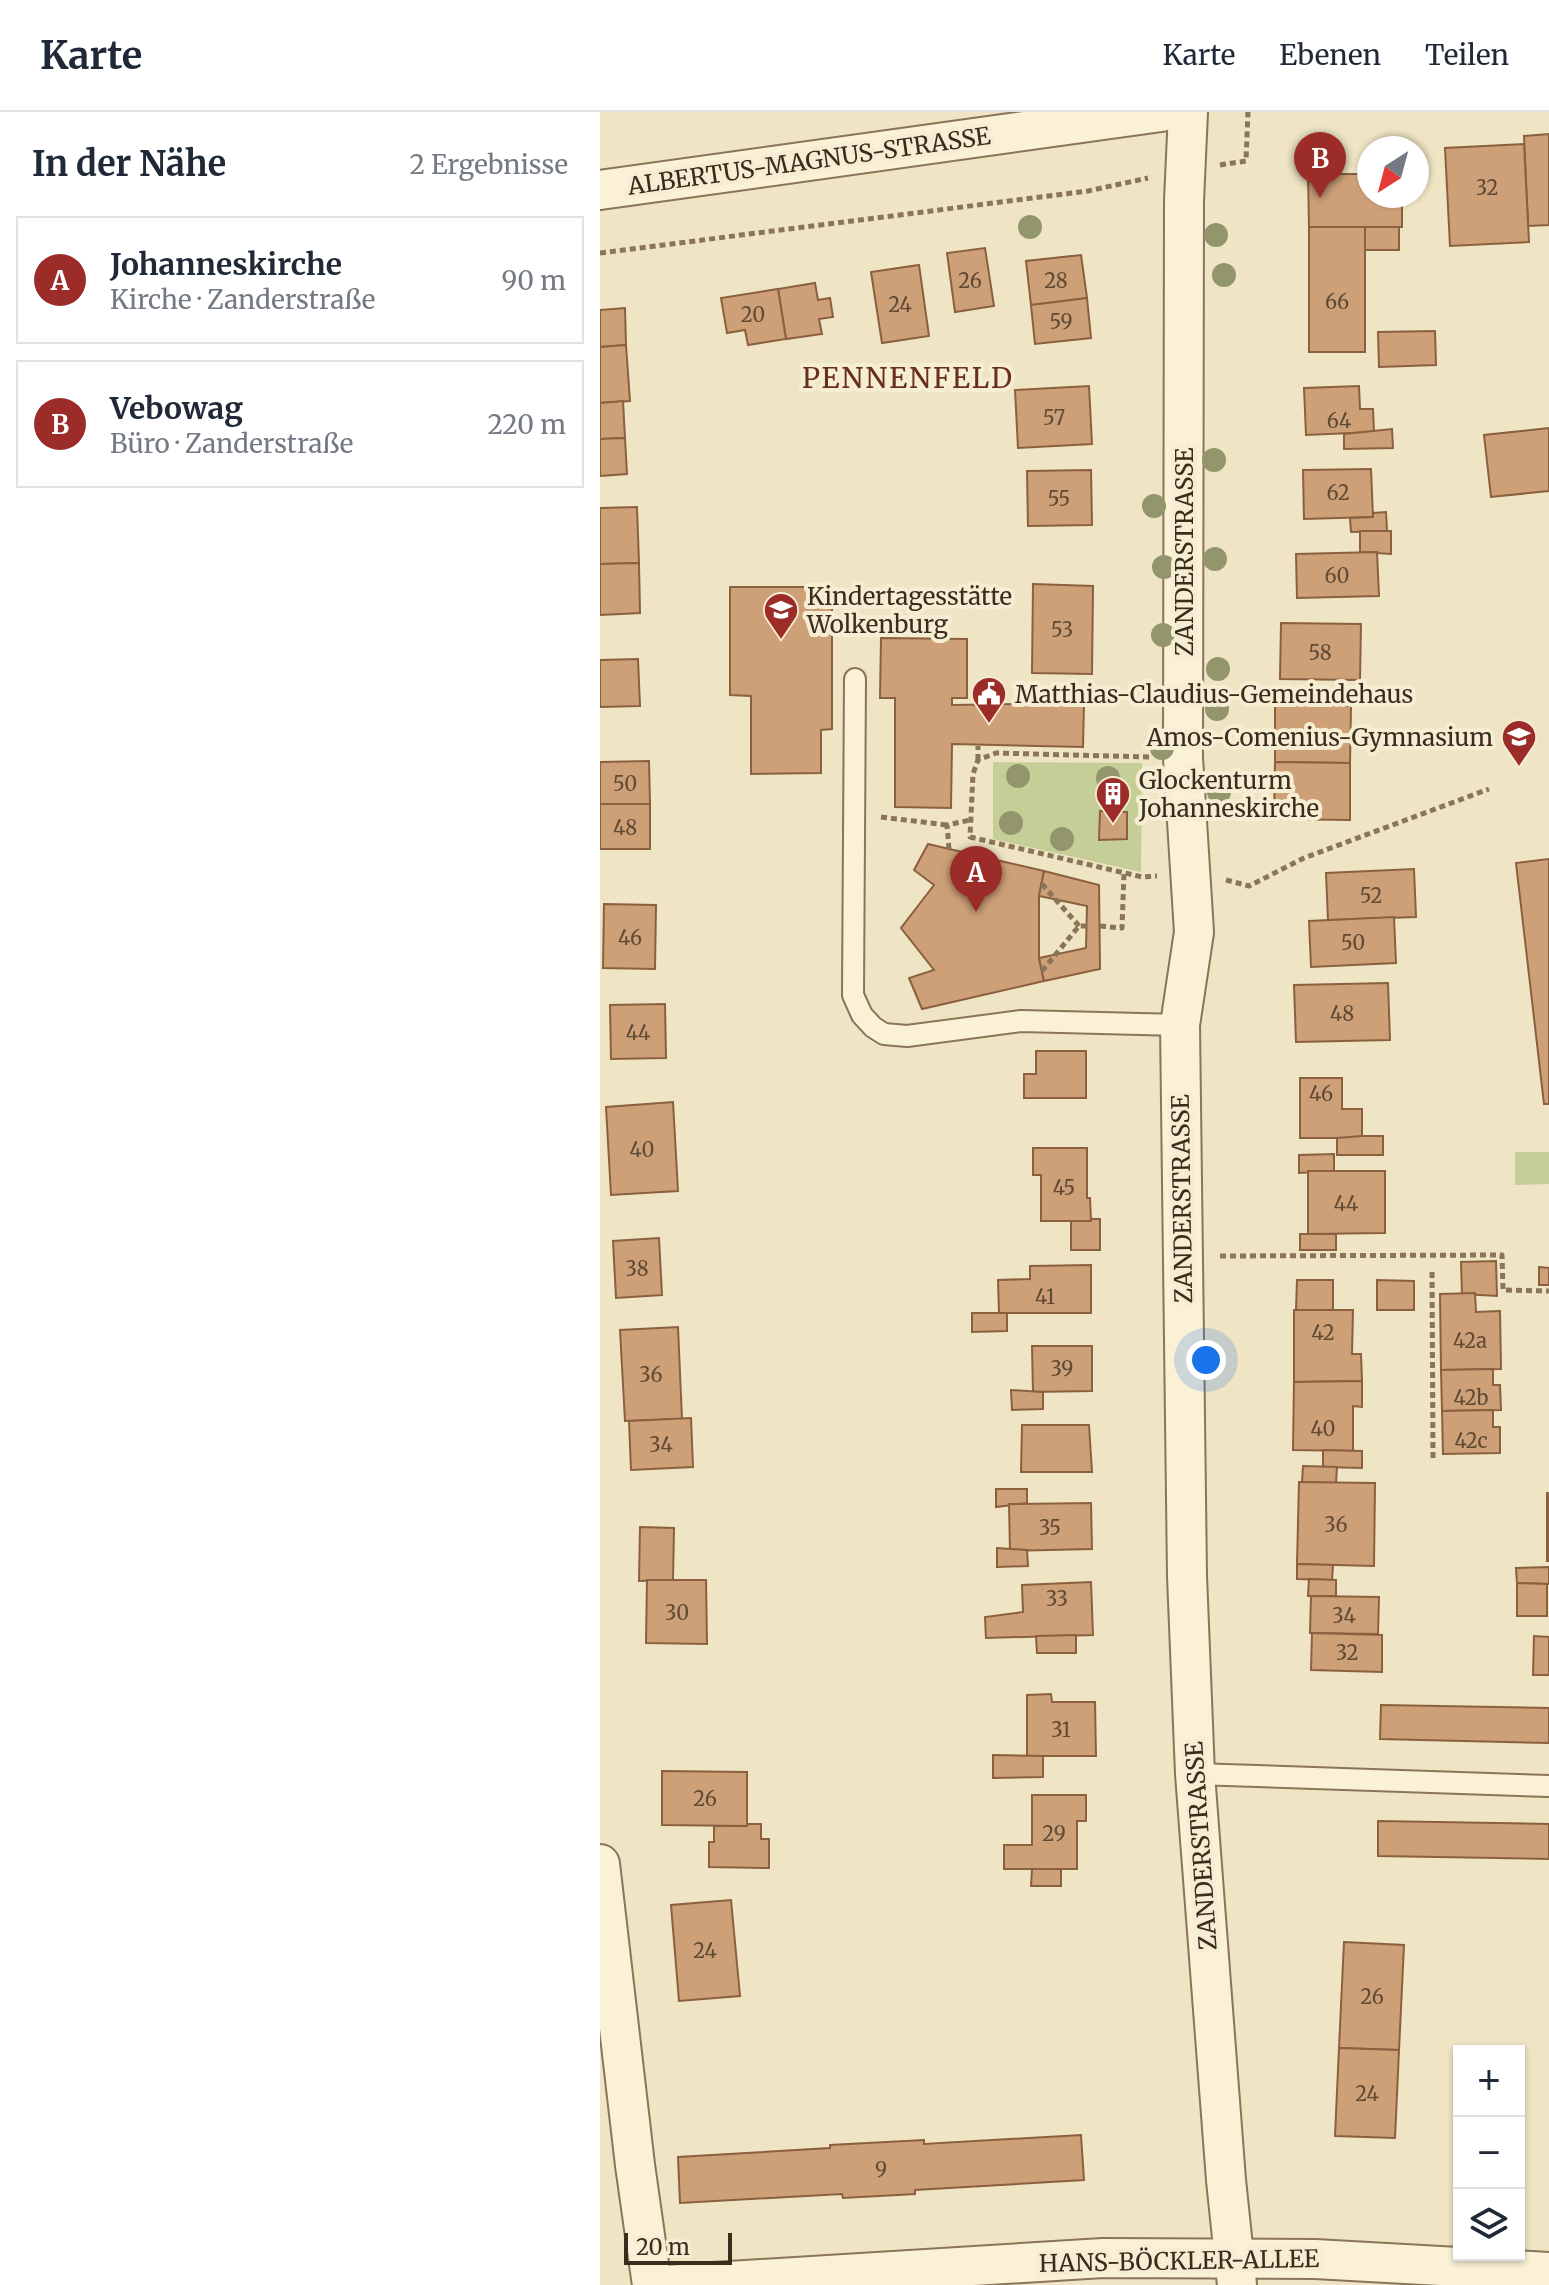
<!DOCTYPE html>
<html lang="de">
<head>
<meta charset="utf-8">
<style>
	:root { --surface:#fff; --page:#f2f2f3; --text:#1f2937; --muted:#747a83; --line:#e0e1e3; --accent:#9b2c28 }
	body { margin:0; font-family:Merriweather,serif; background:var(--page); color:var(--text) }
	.controls { position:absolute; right:24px; bottom:24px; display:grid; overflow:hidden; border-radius:0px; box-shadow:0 2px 6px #0004 }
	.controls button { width:72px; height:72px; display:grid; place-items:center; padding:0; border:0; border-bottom:2px solid var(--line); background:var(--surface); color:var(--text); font:40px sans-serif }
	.compass { position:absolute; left:757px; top:24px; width:72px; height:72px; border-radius:50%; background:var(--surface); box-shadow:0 2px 6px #0004; rotate:216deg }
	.scale { position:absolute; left:24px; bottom:20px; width:108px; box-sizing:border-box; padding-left:8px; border:4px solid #3a2d1e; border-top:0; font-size:22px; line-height:28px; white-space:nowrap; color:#3a2d1e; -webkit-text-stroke:6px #f6eed3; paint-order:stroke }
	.you { position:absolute; left:606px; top:1248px; width:28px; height:28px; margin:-20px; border:6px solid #fff; border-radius:50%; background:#1a73e8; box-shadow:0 0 0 12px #1a73e833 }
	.badge { display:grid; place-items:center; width:52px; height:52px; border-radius:50%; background:var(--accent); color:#fff; font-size:26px; font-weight:700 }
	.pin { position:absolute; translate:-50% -66px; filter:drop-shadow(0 2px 4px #0008) }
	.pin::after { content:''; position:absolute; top:42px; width:28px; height:24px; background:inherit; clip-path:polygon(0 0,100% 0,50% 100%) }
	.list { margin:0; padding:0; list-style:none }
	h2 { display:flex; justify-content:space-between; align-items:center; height:104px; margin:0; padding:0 32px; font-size:34px }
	h2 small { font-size:26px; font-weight:400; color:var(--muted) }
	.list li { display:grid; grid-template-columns:52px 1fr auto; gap:24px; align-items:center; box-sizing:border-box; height:128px; margin:0 16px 16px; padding:0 16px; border:2px solid var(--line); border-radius:0px }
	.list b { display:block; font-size:30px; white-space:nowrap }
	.list p { margin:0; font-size:26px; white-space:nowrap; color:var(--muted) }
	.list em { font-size:26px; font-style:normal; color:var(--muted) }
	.icon { flex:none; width:44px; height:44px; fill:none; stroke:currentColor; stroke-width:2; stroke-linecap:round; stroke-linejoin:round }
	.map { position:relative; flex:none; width:949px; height:2173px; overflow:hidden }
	header { display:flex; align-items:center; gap:48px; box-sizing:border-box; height:112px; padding:0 40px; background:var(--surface); border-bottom:2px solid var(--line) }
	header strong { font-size:38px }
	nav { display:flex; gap:44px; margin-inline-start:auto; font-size:28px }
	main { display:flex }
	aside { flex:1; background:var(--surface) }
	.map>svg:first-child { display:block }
	.green { fill:#c5ce97 }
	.building { fill:#cea078; stroke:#8a603f; stroke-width:2 }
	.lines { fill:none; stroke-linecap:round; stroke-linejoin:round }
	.service-casing { stroke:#8a7559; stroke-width:24 }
	.minor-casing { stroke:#8a7559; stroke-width:42 }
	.path { stroke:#8a7559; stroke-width:5; stroke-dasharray:6 4; stroke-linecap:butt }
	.service { stroke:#faf1d7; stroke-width:20 }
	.minor { stroke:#faf1d7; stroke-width:38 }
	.tree { fill:#93966c }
	.labels { text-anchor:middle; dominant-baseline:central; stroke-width:8; stroke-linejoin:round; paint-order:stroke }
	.number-label { font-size:20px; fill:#5f4a34 }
	.street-label { font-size:24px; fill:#3a2d1e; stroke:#f6eed3 }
	.poi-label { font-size:24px; fill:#3a2d1e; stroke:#f6eed3; text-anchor:start }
	.quarter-label { font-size:28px; letter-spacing:2px; fill:#672f1c; stroke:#f6eed3 }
</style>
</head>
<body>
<header>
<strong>Karte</strong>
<nav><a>Karte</a><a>Ebenen</a><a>Teilen</a></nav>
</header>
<main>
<aside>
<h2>In der Nähe<small>2 Ergebnisse</small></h2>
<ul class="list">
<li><span class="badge">A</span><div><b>Johanneskirche</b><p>Kirche · Zanderstraße</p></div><em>90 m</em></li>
<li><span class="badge">B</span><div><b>Vebowag</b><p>Büro · Zanderstraße</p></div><em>220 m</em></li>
</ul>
</aside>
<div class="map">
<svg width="949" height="2173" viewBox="0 0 949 2173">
	<rect width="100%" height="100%" fill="#efe4c3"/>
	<!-- green -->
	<g class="green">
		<polygon points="393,650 542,651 541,760 393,727"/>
		<polygon points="915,1040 949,1040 949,1072 915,1073"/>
	</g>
	<!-- building -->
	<g class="building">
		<polygon points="949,22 949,113 928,114 924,24"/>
		<polygon points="924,32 929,130 850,134 845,36"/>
		<polygon points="708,62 769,62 769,84 802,84 802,115 709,115"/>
		<rect x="709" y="115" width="56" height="125"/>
		<rect x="765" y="115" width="34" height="23"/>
		<polygon points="385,136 394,194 355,200 347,141"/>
		<polygon points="481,143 487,186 431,193 426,149"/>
		<polygon points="319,153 329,224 282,231 271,160"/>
		<polygon points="215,171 218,188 230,186 233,205 219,207 222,222 186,227 178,177"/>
		<polygon points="178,177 186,227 148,233 145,218 127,221 121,186"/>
		<polygon points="487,186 491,226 435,232 431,193"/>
		<polygon points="25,196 26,233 0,235 0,198"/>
		<polygon points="835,219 836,253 779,255 778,220"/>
		<polygon points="26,233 30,289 0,291 0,235"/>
		<polygon points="489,274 492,332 418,336 415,278"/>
		<polygon points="759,274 760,297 773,297 774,320 706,323 704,276"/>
		<polygon points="23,289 25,326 0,327 0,291"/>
		<polygon points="949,316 949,379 891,385 884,323"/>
		<polygon points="792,317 793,336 744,337 744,322"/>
		<polygon points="25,326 27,362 0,364 0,327"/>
		<polygon points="771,357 773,405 704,407 703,358"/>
		<polygon points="491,358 492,413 428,414 427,359"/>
		<polygon points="37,395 39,451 0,452 0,396"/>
		<polygon points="786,400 787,419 751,420 750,406 773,405 773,401"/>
		<polygon points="760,419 791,419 791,442 760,440"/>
		<polygon points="777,440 779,484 697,486 696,442"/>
		<polygon points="39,451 40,501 0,503 0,452"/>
		<polygon points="433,472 493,474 492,562 432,561"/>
		<polygon points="130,475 232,475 232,617 221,618 221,661 151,662 151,584 130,583"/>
		<polygon points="681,511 761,512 760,568 680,567"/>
		<polygon points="281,526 367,527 367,586 352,586 352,593 484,591 483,635 352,632 351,696 295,695 295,586 280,586"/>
		<polygon points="38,547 40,594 0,595 0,548"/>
		<polygon points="675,593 751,594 750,651 675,650"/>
		<polygon points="49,649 50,692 0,692 0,650"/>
		<polygon points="675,650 750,651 750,708 674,707"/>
		<rect x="0" y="692" width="50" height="45"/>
		<polygon points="500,699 527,700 527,727 499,728"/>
		<polygon points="328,732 444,759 439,784 439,846 444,869 322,897 309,866 334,858 301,816 334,773 314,758"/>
		<polygon points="949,747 949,992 944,992 916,751"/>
		<polygon points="814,757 816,805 728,808 726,761"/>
		<polygon points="444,759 499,773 500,857 444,869 439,846 486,836 487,794 439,784"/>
		<polygon points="4,792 56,793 55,857 3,856"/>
		<polygon points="794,805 796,851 711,855 709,809"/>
		<polygon points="788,871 790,928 696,930 694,873"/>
		<polygon points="65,892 66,946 11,947 10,893"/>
		<polygon points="436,939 486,939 486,986 424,986 424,962 436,962"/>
		<polygon points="700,966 742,966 742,997 762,997 762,1026 700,1026"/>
		<polygon points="73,990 78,1079 11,1083 6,995"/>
		<polygon points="762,1024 783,1024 783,1043 737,1043 737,1026"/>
		<polygon points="433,1036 487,1036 487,1086 490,1086 491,1109 441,1109 441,1063 433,1063"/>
		<polygon points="734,1042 734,1059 699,1061 699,1043"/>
		<polygon points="708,1059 785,1059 785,1121 708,1122"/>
		<polygon points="491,1107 500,1107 500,1138 471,1138 471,1109 491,1109"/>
		<rect x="700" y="1122" width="36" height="16"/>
		<polygon points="59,1126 62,1183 16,1186 13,1129"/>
		<polygon points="896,1149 897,1184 862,1182 861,1150"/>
		<polygon points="491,1153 491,1201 399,1201 398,1168 430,1167 430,1154"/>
		<polygon points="939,1155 949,1156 949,1173 939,1173"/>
		<polygon points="697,1168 733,1168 733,1198 696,1198"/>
		<polygon points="777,1168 814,1169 814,1198 777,1198"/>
		<polygon points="875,1181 876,1200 900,1199 901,1257 841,1258 840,1182"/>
		<polygon points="694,1198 753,1198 752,1242 761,1242 762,1269 694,1270"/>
		<polygon points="372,1201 407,1201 407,1219 372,1220"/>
		<polygon points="78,1215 82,1307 25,1309 20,1218"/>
		<polygon points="432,1234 492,1234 492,1279 433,1280"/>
		<polygon points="893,1257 893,1273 900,1273 901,1298 842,1299 841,1258"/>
		<polygon points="762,1269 762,1295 753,1294 753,1339 693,1338 694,1270"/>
		<polygon points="411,1278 443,1280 443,1297 412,1298"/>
		<polygon points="893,1298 893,1315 900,1315 900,1341 843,1342 842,1299"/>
		<polygon points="91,1306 93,1355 31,1358 29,1309"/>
		<polygon points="422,1313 489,1313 492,1360 421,1360"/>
		<polygon points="723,1338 762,1339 762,1356 723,1355"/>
		<polygon points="703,1354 737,1355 736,1371 702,1370"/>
		<polygon points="699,1370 775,1371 774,1454 697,1452"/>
		<polygon points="396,1377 427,1377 427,1391 396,1395"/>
		<rect x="947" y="1381" width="2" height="68"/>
		<polygon points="491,1391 492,1437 410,1439 409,1392"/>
		<polygon points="40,1415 74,1416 73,1468 39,1469"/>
		<polygon points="397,1436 427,1438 428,1454 397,1455"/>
		<polygon points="697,1452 733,1453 732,1468 697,1467"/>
		<polygon points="949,1455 949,1472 917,1471 916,1456"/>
		<polygon points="709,1467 736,1468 736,1484 708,1484"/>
		<polygon points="47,1468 106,1468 107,1532 46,1531"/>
		<polygon points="491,1470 493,1523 386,1526 385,1505 423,1500 422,1473"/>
		<polygon points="917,1471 947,1472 947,1504 917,1504"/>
		<polygon points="711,1484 779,1485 778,1522 710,1521"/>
		<polygon points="712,1521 782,1523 782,1560 711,1558"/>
		<polygon points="476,1523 476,1541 437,1541 436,1524"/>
		<polygon points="934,1524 949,1525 949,1563 933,1563"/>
		<polygon points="451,1582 452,1590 495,1590 496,1644 427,1644 427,1583"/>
		<polygon points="781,1593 949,1596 949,1631 780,1627"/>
		<polygon points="393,1643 443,1644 443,1665 393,1666"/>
		<polygon points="62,1659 147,1660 147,1714 62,1713"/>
		<polygon points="432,1683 486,1683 486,1709 477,1709 477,1757 404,1757 404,1733 432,1733"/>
		<polygon points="778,1709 949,1712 949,1747 778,1744"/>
		<polygon points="147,1712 161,1712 161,1727 169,1727 169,1756 109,1755 109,1730 114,1730 114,1714 147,1714"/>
		<polygon points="432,1757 461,1757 461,1774 431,1774"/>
		<polygon points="131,1788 140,1884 79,1889 71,1793"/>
		<polygon points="744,1830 804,1833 799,1938 739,1936"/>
		<polygon points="739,1936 799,1938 795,2026 735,2024"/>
		<polygon points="481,2023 484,2068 315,2078 315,2082 243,2086 242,2082 80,2091 78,2045 230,2036 230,2033 324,2028 324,2032"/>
	</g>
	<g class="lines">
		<defs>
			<g id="service">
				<polyline points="255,567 253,883 262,903 273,915 284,922 307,924 421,909 580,913"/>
				<polyline points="595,1662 949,1674"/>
			</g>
			<g id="minor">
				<polyline points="588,0 584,89 583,646 594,820 580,913 587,1464 595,1662 626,2068 637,2173"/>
				<polyline points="0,78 561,0"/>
				<polyline points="0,1752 35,2053 52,2173"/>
				<polyline points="65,2173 503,2146 715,2147 949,2160"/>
			</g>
		</defs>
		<!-- service casing -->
		<use href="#service" class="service-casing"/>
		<!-- minor casing -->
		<use href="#minor" class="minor-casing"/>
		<!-- path -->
		<g class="path">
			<polyline points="620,53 646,49 648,0"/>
			<polyline points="0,141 488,79 548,66"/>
			<polyline points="549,645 396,641 378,648 373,662 370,725 542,765 557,764"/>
			<polyline points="378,648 378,634"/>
			<polyline points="281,705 347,713"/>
			<polyline points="349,737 347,713 370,708"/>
			<polyline points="626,768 649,774 704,746 889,677"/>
			<polyline points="442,772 479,814"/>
			<polyline points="500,814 522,816 524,761"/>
			<polyline points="442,859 479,814 487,814"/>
			<polyline points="620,1144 902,1143 903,1178 949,1179"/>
			<polyline points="832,1160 833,1348"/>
		</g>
		<!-- service -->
		<use href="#service" class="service"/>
		<!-- minor -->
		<use href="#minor" class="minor"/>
	</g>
	<!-- trees -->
	<g class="tree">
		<circle cx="430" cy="115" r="12"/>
		<circle cx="616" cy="123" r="12"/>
		<circle cx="624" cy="163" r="12"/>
		<circle cx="614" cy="348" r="12"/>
		<circle cx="554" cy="394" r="12"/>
		<circle cx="615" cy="447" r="12"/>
		<circle cx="564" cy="455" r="12"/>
		<circle cx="563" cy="523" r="12"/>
		<circle cx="618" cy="557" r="12"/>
		<circle cx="617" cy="597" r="12"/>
		<circle cx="562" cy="636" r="12"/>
		<circle cx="418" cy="664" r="12"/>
		<circle cx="508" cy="666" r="12"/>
		<circle cx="619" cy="680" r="12"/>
		<circle cx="411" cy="711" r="12"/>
		<circle cx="462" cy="727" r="12"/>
	</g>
	<!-- icons -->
	<defs>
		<symbol id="school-pin" viewBox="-11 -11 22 30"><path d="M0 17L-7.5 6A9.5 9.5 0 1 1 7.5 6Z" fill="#9b2c28" stroke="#f6eed3"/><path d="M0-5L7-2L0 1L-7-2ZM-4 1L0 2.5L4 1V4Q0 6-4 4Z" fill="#fff"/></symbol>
		<symbol id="civic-pin" viewBox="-11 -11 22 30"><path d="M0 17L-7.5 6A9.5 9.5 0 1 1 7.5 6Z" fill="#9b2c28" stroke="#f6eed3"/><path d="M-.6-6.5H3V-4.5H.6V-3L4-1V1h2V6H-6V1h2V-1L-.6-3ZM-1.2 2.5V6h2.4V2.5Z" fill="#fff"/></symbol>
		<symbol id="building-pin" viewBox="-11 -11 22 30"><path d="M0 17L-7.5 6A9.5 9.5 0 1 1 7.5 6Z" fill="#9b2c28" stroke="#f6eed3"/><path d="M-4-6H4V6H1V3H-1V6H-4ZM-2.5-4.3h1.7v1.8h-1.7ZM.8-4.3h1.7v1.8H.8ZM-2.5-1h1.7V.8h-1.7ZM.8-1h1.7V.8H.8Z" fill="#fff"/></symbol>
	</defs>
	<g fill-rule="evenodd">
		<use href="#school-pin" x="161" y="478" width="40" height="54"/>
		<use href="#civic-pin" x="369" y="562" width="40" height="54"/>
		<use href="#school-pin" x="899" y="605" width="40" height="54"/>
		<use href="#building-pin" x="493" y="662" width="40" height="54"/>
	</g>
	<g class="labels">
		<!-- number labels -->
		<g class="number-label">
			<text x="887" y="75">32</text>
			<text x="370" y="168">26</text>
			<text x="456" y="168">28</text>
			<text x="737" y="189">66</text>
			<text x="300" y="192">24</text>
			<text x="153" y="202">20</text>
			<text x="461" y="209">59</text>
			<text x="454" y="305">57</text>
			<text x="739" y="308">64</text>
			<text x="738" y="380">62</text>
			<text x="459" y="386">55</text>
			<text x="737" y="463">60</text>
			<text x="462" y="517">53</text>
			<text x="720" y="540">58</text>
			<text x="25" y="671">50</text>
			<text x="25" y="715">48</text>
			<text x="771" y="783">52</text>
			<text x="30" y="825">46</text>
			<text x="753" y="830">50</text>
			<text x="742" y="901">48</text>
			<text x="38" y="920">44</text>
			<text x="721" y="981">46</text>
			<text x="42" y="1037">40</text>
			<text x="464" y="1075">45</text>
			<text x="746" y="1091">44</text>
			<text x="37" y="1156">38</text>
			<text x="445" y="1184">41</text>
			<text x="723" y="1220">42</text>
			<text x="870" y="1228">42a</text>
			<text x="462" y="1256">39</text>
			<text x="51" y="1262">36</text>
			<text x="871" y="1285">42b</text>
			<text x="723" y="1316">40</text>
			<text x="871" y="1328">42c</text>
			<text x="61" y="1332">34</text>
			<text x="736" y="1412">36</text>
			<text x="450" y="1415">35</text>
			<text x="457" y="1486">33</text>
			<text x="77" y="1500">30</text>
			<text x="744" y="1503">34</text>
			<text x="747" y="1540">32</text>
			<text x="461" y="1617">31</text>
			<text x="105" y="1686">26</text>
			<text x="454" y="1721">29</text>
			<text x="105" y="1838">24</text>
			<text x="772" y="1884">26</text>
			<text x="767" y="1981">24</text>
			<text x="281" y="2057">9</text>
		</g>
		<!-- street labels -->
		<g class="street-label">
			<text transform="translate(209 49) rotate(-8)">ALBERTUS-MAGNUS-STRASSE</text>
			<text transform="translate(584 440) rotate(-90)">ZANDERSTRASSE</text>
			<text transform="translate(582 1087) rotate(-91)">ZANDERSTRASSE</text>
			<text transform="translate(601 1734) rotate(-94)">ZANDERSTRASSE</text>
			<text transform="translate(579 2149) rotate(-1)">HANS-BÖCKLER-ALLEE</text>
		</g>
		<!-- poi labels -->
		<g class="poi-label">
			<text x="207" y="484">Kindertagesstätte<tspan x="207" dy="28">Wolkenburg</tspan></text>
			<text x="415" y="582">Matthias-Claudius-Gemeindehaus</text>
			<text x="893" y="625" text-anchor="end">Amos-Comenius-Gymnasium</text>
			<text x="539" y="668">Glockenturm<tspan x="539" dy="28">Johanneskirche</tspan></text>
		</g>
		<!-- quarter labels -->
		<g class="quarter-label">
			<text x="308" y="266">PENNENFELD</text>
		</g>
	</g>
</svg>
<div class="controls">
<button>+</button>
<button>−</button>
<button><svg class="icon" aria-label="layers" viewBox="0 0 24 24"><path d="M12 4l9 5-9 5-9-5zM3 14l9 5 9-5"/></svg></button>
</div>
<svg class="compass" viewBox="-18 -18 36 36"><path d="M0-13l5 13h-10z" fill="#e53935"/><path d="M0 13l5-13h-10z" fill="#747a83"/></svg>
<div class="scale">20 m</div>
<div class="you"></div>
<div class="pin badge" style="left:376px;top:800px">A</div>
<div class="pin badge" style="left:720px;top:86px">B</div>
</div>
</main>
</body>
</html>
